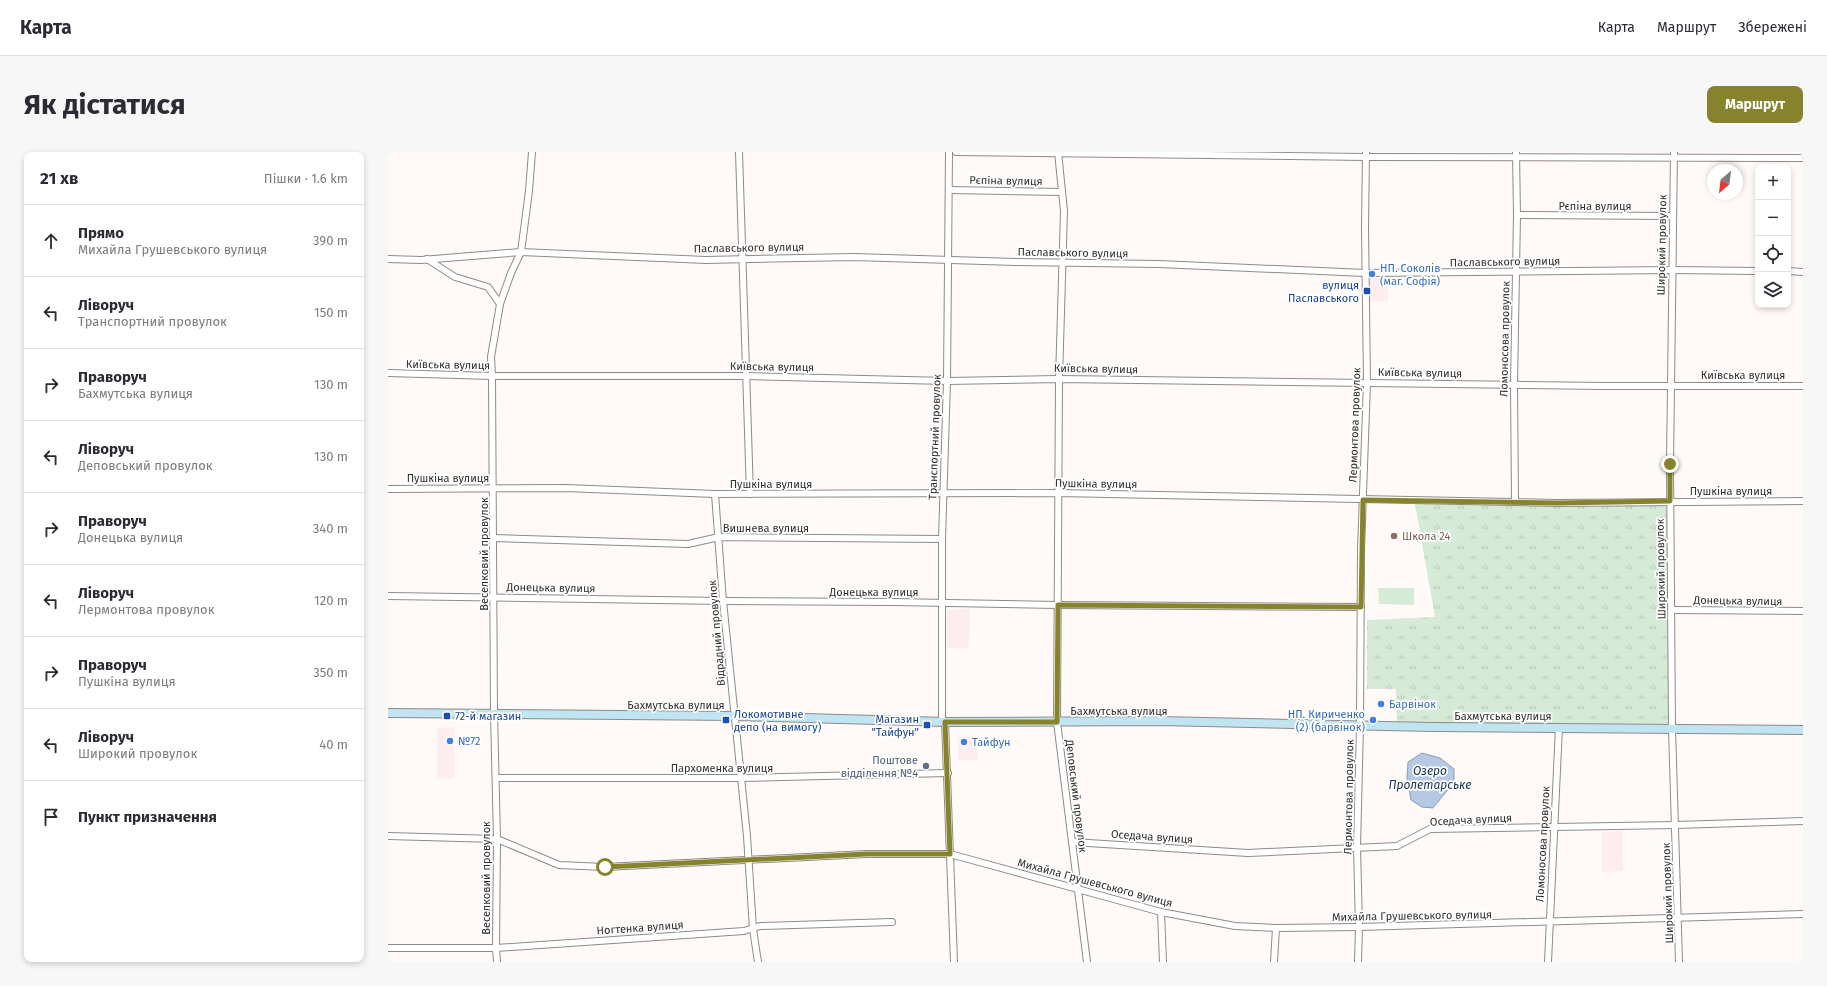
<!DOCTYPE html>
<html lang="uk">
<head>
<meta charset="utf-8">
<style>
	:root { --surface:#fff; --page:#f7f7f7; --text:#2b2b33; --muted:#7c7c81; --line:#e1e1e2; --accent:#87832c }
	body { margin:0; font-family:"Fira Sans",sans-serif; background:var(--page); color:var(--text) }
	.controls { position:absolute; right:12px; top:12px; display:grid; overflow:hidden; border-radius:8px; box-shadow:0 2px 6px #0003 }
	.controls button { width:36px; height:36px; display:grid; place-items:center; padding:0; border:0; border-bottom:1px solid var(--line); background:var(--surface); color:var(--text); font:20px sans-serif }
	.compass { position:absolute; left:1319px; top:12px; width:36px; height:36px; border-radius:50%; background:var(--surface); box-shadow:0 2px 6px #0003; rotate:208deg }
	.stop { position:absolute; width:12px; height:12px; margin:-9px; border:3px solid #87832c; border-radius:50%; background:#fff }
	.stop.end { background:#87832c; border-color:#fff; box-shadow:0 1px 4px #0008 }
	.list { margin:0; padding:0; list-style:none }
	h2 { display:flex; justify-content:space-between; align-items:center; height:52px; margin:0; padding:0 16px; font-size:17px }
	h2 small { font-size:13px; font-weight:400; color:var(--muted) }
	.list li { display:grid; grid-template-columns:26px 1fr auto; gap:12px; align-items:center; box-sizing:border-box; height:72px; padding:0 16px; border-top:1px solid var(--line) }
	.list b { display:block; font-size:15px; white-space:nowrap }
	.list p { margin:0; font-size:13px; white-space:nowrap; color:var(--muted) }
	.list em { font-size:13px; font-style:normal; color:var(--muted) }
	.icon { flex:none; width:22px; height:22px; fill:none; stroke:currentColor; stroke-width:2; stroke-linecap:round; stroke-linejoin:round }
	.map { position:relative; flex:none; width:1415px; height:810px; overflow:hidden; border-radius:8px }
	header { display:flex; align-items:center; gap:24px; box-sizing:border-box; height:56px; padding:0 20px; background:var(--surface); border-bottom:1px solid var(--line) }
	header strong { font-size:19px }
	nav { display:flex; gap:22px; margin-inline-start:auto; font-size:14px }
	.intro { display:flex; align-items:center; justify-content:space-between; box-sizing:border-box; height:96px; padding:0 24px }
	h1 { margin:0; font-size:28px }
	.button { padding:10px 18px; border-radius:8px; background:var(--accent); color:#fff; font-size:14px; font-weight:700 }
	main { display:flex; gap:24px; padding:0 24px }
	aside { flex:1; background:var(--surface); border-radius:8px; box-shadow:0 2px 6px #0003 }
	.map>svg:first-child { display:block }
	.commercial { fill:#fdedee }
	.park { fill:url(#park-tufts) }
	.garden { fill:#d6ead8 }
	.water { fill:#b5c9e5; stroke:#8d9bae }
	.lines { fill:none; stroke-linecap:round; stroke-linejoin:round }
	.street-casing { stroke:#8e8a88; stroke-width:8 }
	.secondary-casing { stroke:#8e8a88; stroke-width:10 }
	.street { stroke:#fff; stroke-width:6 }
	.secondary { stroke:#c1e4f2; stroke-width:8 }
	.route { stroke:#87832c; stroke-width:5 }
	.shop-dot { fill:#3f7fe0; stroke:#fff; stroke-width:1.5 }
	.transit-dot { fill:#1a4fb4; stroke:#fff; stroke-width:1.5 }
	.education-dot { fill:#8d6e63; stroke:#fff; stroke-width:1.5 }
	.service-dot { fill:#5c6f8a; stroke:#fff; stroke-width:1.5 }
	.labels { text-anchor:middle; dominant-baseline:central; stroke-width:3.5; stroke-linejoin:round; paint-order:stroke }
	.street-label { font-size:11px; fill:#312f2e; stroke:#fff }
	.shop-label { font-size:11px; fill:#366cbe; stroke:#fff; text-anchor:start }
	.transit-label { font-size:11px; fill:#164399; stroke:#fff; text-anchor:end }
	.education-label { font-size:11px; fill:#785e54; stroke:#fff; text-anchor:start }
	.service-label { font-size:11px; fill:#4e5e75; stroke:#fff; text-anchor:end }
	.water-label { font-size:12px; font-style:italic; fill:#163056; stroke:#fff }
</style>
</head>
<body>
<header>
<strong>Карта</strong>
<nav><a>Карта</a><a>Маршрут</a><a>Збережені</a></nav>
</header>
<div class="intro"><h1>Як дістатися</h1><a class="button">Маршрут</a></div>
<main>
<aside>
<h2>21 хв<small>Пішки · 1.6 km</small></h2>
<ul class="list">
<li><svg class="icon" aria-label="ahead" viewBox="0 0 24 24"><path d="M12 20V5M6 11l6-6 6 6"/></svg><div><b>Прямо</b><p>Михайла Грушевського вулиця</p></div><em>390 m</em></li>
<li><svg class="icon" aria-label="left" viewBox="0 0 24 24"><path d="M17 20v-9H6M10 6l-5 5 5 5"/></svg><div><b>Ліворуч</b><p>Транспортний провулок</p></div><em>150 m</em></li>
<li><svg class="icon" aria-label="right" viewBox="0 0 24 24"><path d="M7 20v-9h11M14 6l5 5-5 5"/></svg><div><b>Праворуч</b><p>Бахмутська вулиця</p></div><em>130 m</em></li>
<li><svg class="icon" aria-label="left" viewBox="0 0 24 24"><path d="M17 20v-9H6M10 6l-5 5 5 5"/></svg><div><b>Ліворуч</b><p>Деповський провулок</p></div><em>130 m</em></li>
<li><svg class="icon" aria-label="right" viewBox="0 0 24 24"><path d="M7 20v-9h11M14 6l5 5-5 5"/></svg><div><b>Праворуч</b><p>Донецька вулиця</p></div><em>340 m</em></li>
<li><svg class="icon" aria-label="left" viewBox="0 0 24 24"><path d="M17 20v-9H6M10 6l-5 5 5 5"/></svg><div><b>Ліворуч</b><p>Лермонтова провулок</p></div><em>120 m</em></li>
<li><svg class="icon" aria-label="right" viewBox="0 0 24 24"><path d="M7 20v-9h11M14 6l5 5-5 5"/></svg><div><b>Праворуч</b><p>Пушкіна вулиця</p></div><em>350 m</em></li>
<li><svg class="icon" aria-label="left" viewBox="0 0 24 24"><path d="M17 20v-9H6M10 6l-5 5 5 5"/></svg><div><b>Ліворуч</b><p>Широкий провулок</p></div><em>40 m</em></li>
<li><svg class="icon" aria-label="arrive" viewBox="0 0 24 24"><path d="M6 21V4h12l-3 4 3 4H6"/></svg><div><b>Пункт призначення</b></div></li>
</ul>
</aside>
<div class="map">
<svg width="1415" height="810" viewBox="0 0 1415 810">
	<defs>
		<pattern id="park-tufts" width="24" height="20" patternUnits="userSpaceOnUse"><rect width="24" height="20" fill="#d6ead8"/><path d="M3 7l-1-3M5 7V3M7 7l1-3M15 17l-1-3M17 17v-4M19 17l1-3" fill="none" stroke="#b8c9ba"/></pattern>
	</defs>
	<rect width="100%" height="100%" fill="#fffaf7"/>
	<!-- commercial -->
	<g class="commercial">
		<polygon points="981,126 1000,127 1000,149 981,149"/>
		<polygon points="582,457 581,496 559,496 559,458"/>
		<polygon points="66,575 66,626 49,627 49,576"/>
		<polygon points="570,585 589,585 590,608 570,608"/>
		<polygon points="1234,679 1235,719 1214,720 1214,680"/>
	</g>
	<!-- park -->
	<polygon class="park" points="1027,352 1281,354 1281,573 1009,574 1008,537 979,537 979,468 1047,465"/>
	<!-- garden -->
	<polygon class="garden" points="990,436 1026,436 1026,453 991,452"/>
	<!-- water -->
	<polygon class="water" points="1034,601 1052,606 1066,617 1066,630 1045,656 1034,655 1023,648 1019,626 1020,610"/>
	<g class="lines">
		<defs>
			<g id="street">
				<polyline points="351,0 362,342"/>
				<polyline points="568,0 978,5 1415,6"/>
				<polyline points="670,0 676,59 671,227 669,570 699,810"/>
				<polyline points="1286,0 1282,312 1284,576 1291,810"/>
				<polyline points="561,38 674,40"/>
				<polyline points="1129,63 1284,64"/>
				<polyline points="0,107 33,108 133,100 318,108 466,105 628,110 771,112 977,121 1284,118 1370,119"/>
				<polyline points="39,107 67,125 100,135 112,152"/>
				<polyline points="1400,119 1415,120"/>
				<polyline points="0,221 104,224 358,224 559,229 671,227 1218,234 1415,234"/>
				<polyline points="0,337 178,336 327,342 671,341 1170,351 1415,349"/>
				<polyline points="327,342 335,449 359,684 365,777 370,810"/>
				<polyline points="1127,350 1126,232 1129,63 1128,0"/>
				<polyline points="106,386 300,392 331,385 554,387"/>
				<polyline points="0,444 335,449 505,450 670,453 973,455"/>
				<polyline points="1284,458 1415,459"/>
				<polyline points="554,570 554,387 559,229 561,0"/>
				<polyline points="557,570 566,810"/>
				<polyline points="108,626 353,626 560,621"/>
				<polyline points="0,684 109,687 171,713 217,715 479,702 562,702 773,760 847,774 888,776 971,775 1415,762"/>
				<polyline points="684,690 860,701 1009,694 1042,677 1288,673 1415,669"/>
				<polyline points="773,760 775,810"/>
				<polyline points="0,796 108,796 356,779 372,774 504,770"/>
				<polyline points="109,810 108,796 109,687 106,562 104,224 103,205 112,152 123,121 133,100 141,39 144,0"/>
				<polyline points="886,810 888,776"/>
				<polyline points="970,810 971,775 969,695 972,573 973,397 979,231 977,75 978,0"/>
				<polyline points="1160,810 1171,575"/>
			</g>
			<polyline id="secondary" points="0,561 347,564 557,570 773,569 1044,575 1415,578"/>
		</defs>
		<!-- street casing -->
		<use href="#street" class="street-casing"/>
		<!-- secondary casing -->
		<use href="#secondary" class="secondary-casing"/>
		<!-- street -->
		<use href="#street" class="street"/>
		<!-- secondary -->
		<use href="#secondary" class="secondary"/>
	</g>
	<g class="lines">
		<!-- route -->
		<polyline class="route" points="217,715 479,702 562,702 557,570 669,570 670,453 973,455 975,348 1170,351 1282,349 1282,312"/>
	</g>
	<!-- markers -->
	<g class="shop-dot">
		<circle cx="984" cy="122" r="4"/>
		<circle cx="993" cy="552" r="4"/>
		<circle cx="985" cy="568" r="4"/>
		<circle cx="62" cy="589" r="4"/>
		<circle cx="576" cy="590" r="4"/>
	</g>
	<g class="transit-dot">
		<rect x="975" y="135" width="8" height="8" rx="2"/>
		<rect x="55" y="560" width="8" height="8" rx="2"/>
		<rect x="334" y="564" width="8" height="8" rx="2"/>
		<rect x="535" y="569" width="8" height="8" rx="2"/>
	</g>
	<circle class="education-dot" cx="1006" cy="384" r="4"/>
	<circle class="service-dot" cx="538" cy="614" r="4"/>
	<g class="labels">
		<!-- street labels -->
		<g class="street-label">
			<text transform="translate(618 29) rotate(1)">Рєпіна вулиця</text>
			<text x="1207" y="54">Рєпіна вулиця</text>
			<text transform="translate(1274 93) rotate(-89)">Широкий провулок</text>
			<text transform="translate(361 96) rotate(-1)">Паславського вулиця</text>
			<text transform="translate(685 101) rotate(1)">Паславського вулиця</text>
			<text transform="translate(1117 110) rotate(-1)">Паславського вулиця</text>
			<text transform="translate(1117 187) rotate(-89)">Ломоносова провулок</text>
			<text transform="translate(60 213) rotate(1)">Київська вулиця</text>
			<text transform="translate(384 215) rotate(1)">Київська вулиця</text>
			<text transform="translate(708 217) rotate(1)">Київська вулиця</text>
			<text transform="translate(1032 221) rotate(1)">Київська вулиця</text>
			<text x="1355" y="223">Київська вулиця</text>
			<text transform="translate(967 273) rotate(-88)">Лермонтова провулок</text>
			<text transform="translate(547 285) rotate(-88)">Транспортний провулок</text>
			<text x="60" y="326">Пушкіна вулиця</text>
			<text x="383" y="332">Пушкіна вулиця</text>
			<text transform="translate(708 332) rotate(1)">Пушкіна вулиця</text>
			<text x="1343" y="339">Пушкіна вулиця</text>
			<text x="378" y="376">Вишнева вулиця</text>
			<text transform="translate(96 402) rotate(-90)">Веселковий провулок</text>
			<text transform="translate(1273 417) rotate(-91)">Широкий провулок</text>
			<text transform="translate(163 436) rotate(1)">Донецька вулиця</text>
			<text x="486" y="440">Донецька вулиця</text>
			<text transform="translate(1350 449) rotate(1)">Донецька вулиця</text>
			<text transform="translate(329 481) rotate(-95)">Відрадний провулок</text>
			<text x="288" y="553">Бахмутська вулиця</text>
			<text x="731" y="559">Бахмутська вулиця</text>
			<text x="1115" y="564">Бахмутська вулиця</text>
			<text x="334" y="616">Пархоменка вулиця</text>
			<text transform="translate(688 644) rotate(83)">Деповський провулок</text>
			<text transform="translate(961 645) rotate(-89)">Лермонтова провулок</text>
			<text transform="translate(1083 668) rotate(-3)">Оседача вулиця</text>
			<text transform="translate(764 685) rotate(4)">Оседача вулиця</text>
			<text transform="translate(1155 692) rotate(-87)">Ломоносова провулок</text>
			<text transform="translate(98 726) rotate(-90)">Веселковий провулок</text>
			<text transform="translate(707 731) rotate(15)">Михайла Грушевського вулиця</text>
			<text transform="translate(1280 741) rotate(-92)">Широкий провулок</text>
			<text transform="translate(1024 764) rotate(-1)">Михайла Грушевського вулиця</text>
			<text transform="translate(252 776) rotate(-4)">Ногтенка вулиця</text>
		</g>
		<!-- shop labels -->
		<g class="shop-label">
			<text x="992" y="116">НП. Соколів<tspan x="992" dy="13">(маг. Софія)</tspan></text>
			<text x="1001" y="552">Барвінок</text>
			<text x="977" y="562" text-anchor="end">НП. Кириченко<tspan x="977" dy="13">(2) (барвінок)</tspan></text>
			<text x="70" y="589">№72</text>
			<text x="584" y="590">Тайфун</text>
		</g>
		<!-- transit labels -->
		<g class="transit-label">
			<text x="971" y="133">вулиця<tspan x="971" dy="13">Паславського</tspan></text>
			<text x="346" y="562" text-anchor="start">Локомотивне<tspan x="346" dy="13">депо (на вимогу)</tspan></text>
			<text x="67" y="564" text-anchor="start">72-й магазин</text>
			<text x="531" y="567">Магазин<tspan x="531" dy="13">"Тайфун"</tspan></text>
		</g>
		<!-- education labels -->
		<g class="education-label">
			<text x="1014" y="384">Школа 24</text>
		</g>
		<!-- service labels -->
		<g class="service-label">
			<text x="530" y="608">Поштове<tspan x="530" dy="13">відділення №4</tspan></text>
		</g>
		<!-- water labels -->
		<g class="water-label">
			<text x="1042" y="619">Озеро<tspan x="1042" dy="14">Пролетарське</tspan></text>
		</g>
	</g>
</svg>
<div class="controls">
<button>+</button>
<button>−</button>
<button><svg class="icon" aria-label="locate" viewBox="0 0 24 24"><circle cx="12" cy="12" r="6"/><path d="M12 2v4M12 18v4M2 12h4M18 12h4"/></svg></button>
<button><svg class="icon" aria-label="layers" viewBox="0 0 24 24"><path d="M12 4l9 5-9 5-9-5zM3 14l9 5 9-5"/></svg></button>
</div>
<svg class="compass" viewBox="-18 -18 36 36"><path d="M0-13l5 13h-10z" fill="#e53935"/><path d="M0 13l5-13h-10z" fill="#7c7c81"/></svg>
<div class="stop" style="left:217px;top:715px"></div>
<div class="stop end" style="left:1282px;top:312px"></div>
</div>
</main>
</body>
</html>
